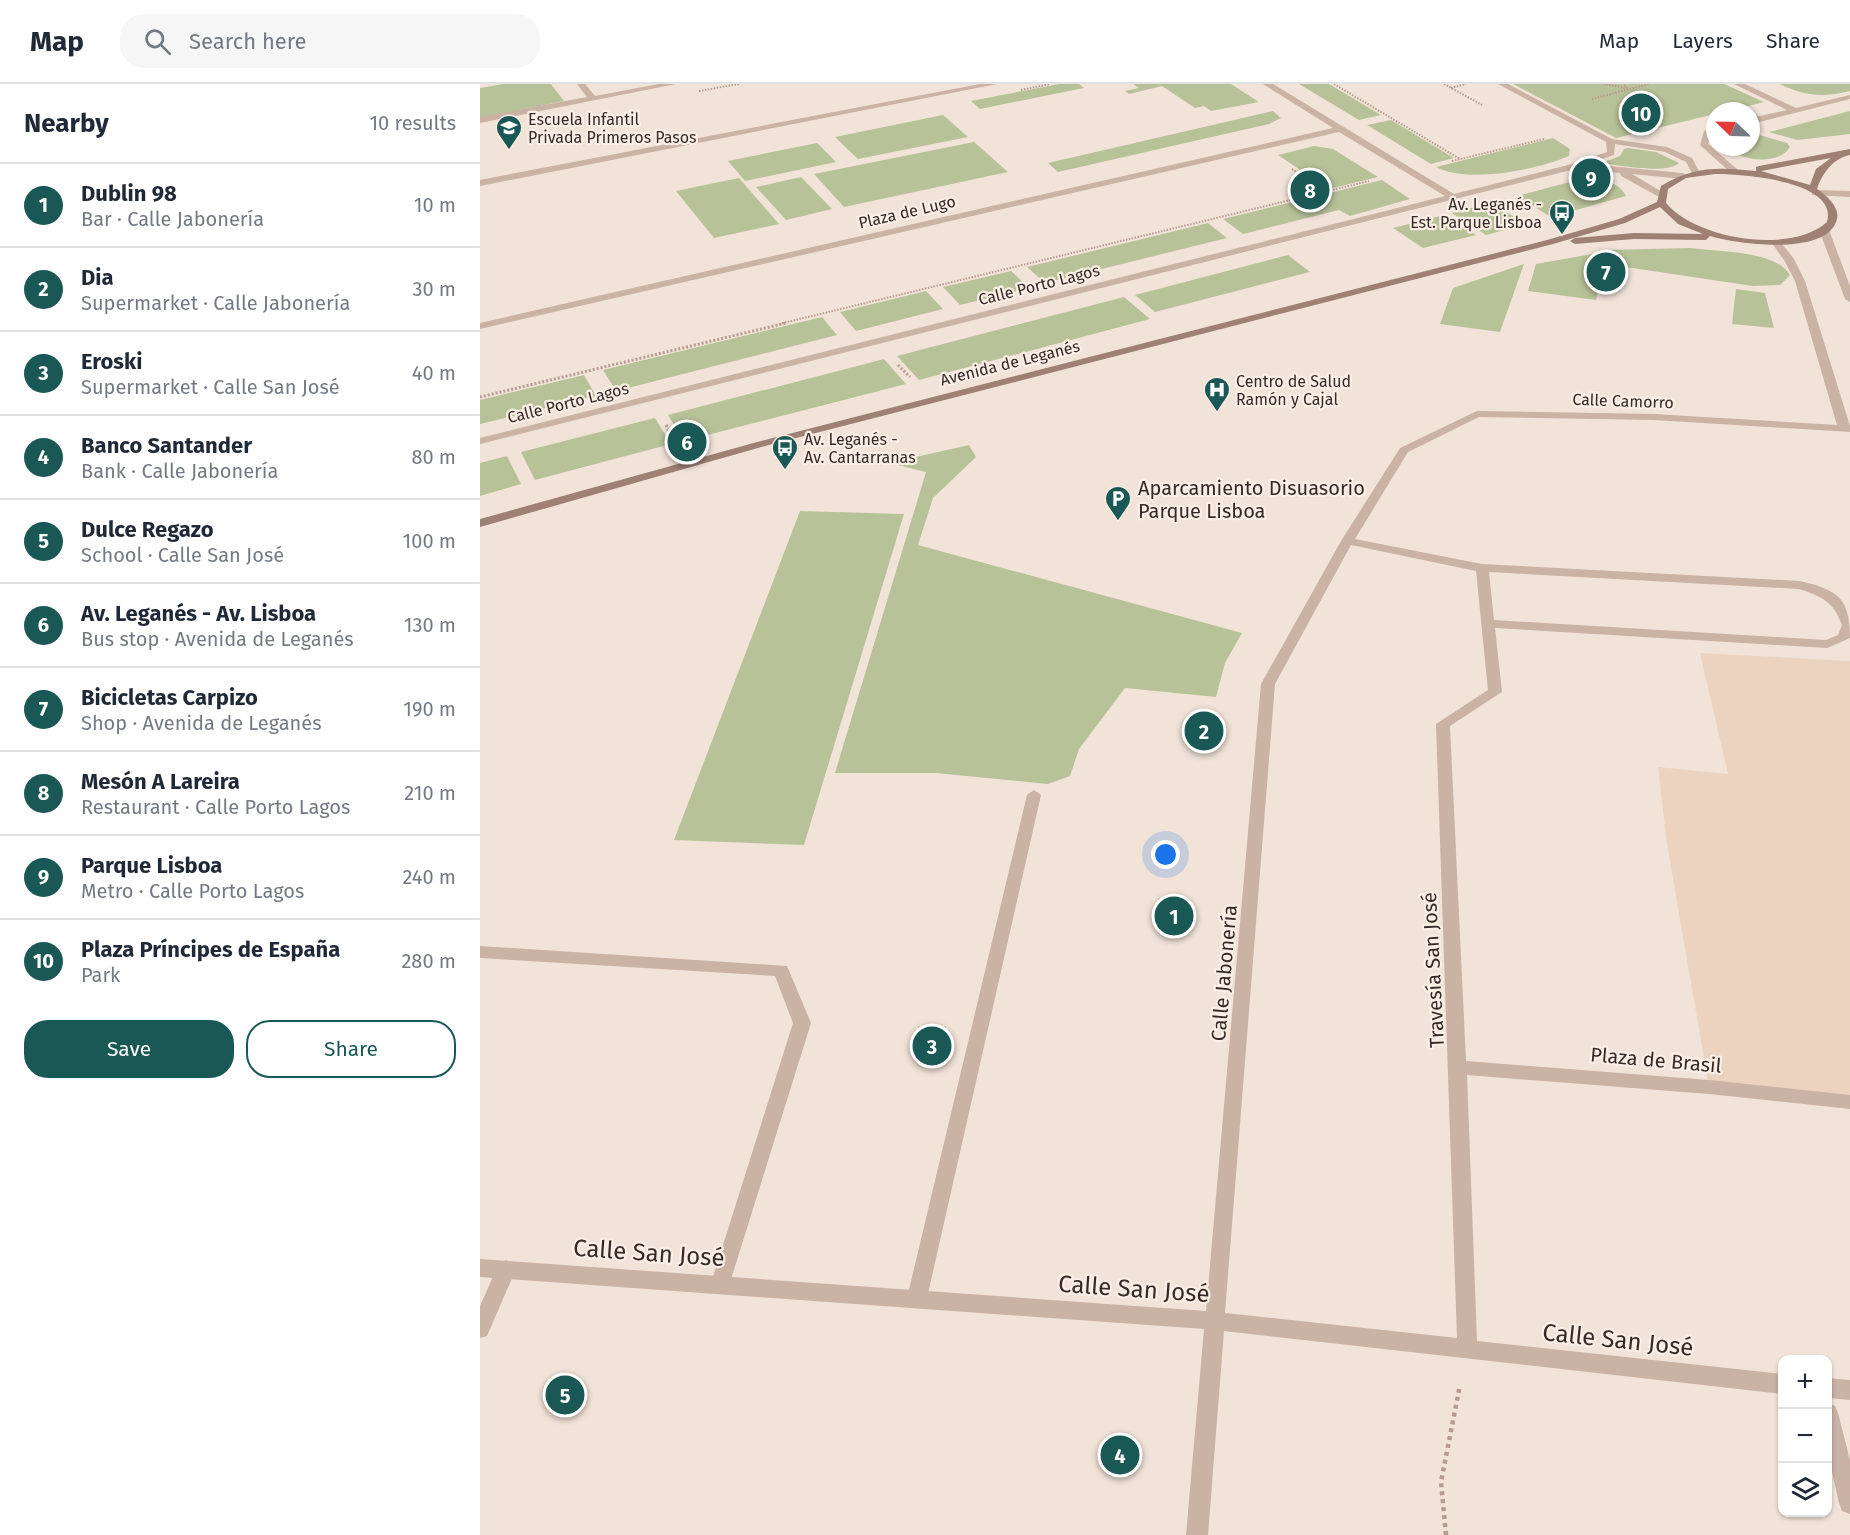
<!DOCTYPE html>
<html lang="en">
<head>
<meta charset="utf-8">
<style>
	:root { --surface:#fff; --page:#f6f6f7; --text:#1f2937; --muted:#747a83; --line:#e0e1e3; --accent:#1a5856 }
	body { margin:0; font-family:"Fira Sans",sans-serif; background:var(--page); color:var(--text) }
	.controls { position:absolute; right:18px; bottom:18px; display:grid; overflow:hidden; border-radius:12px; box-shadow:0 2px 4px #0004 }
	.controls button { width:54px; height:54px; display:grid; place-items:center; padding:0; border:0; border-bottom:2px solid var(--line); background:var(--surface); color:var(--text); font:30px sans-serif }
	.compass { position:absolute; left:1226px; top:18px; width:54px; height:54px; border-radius:50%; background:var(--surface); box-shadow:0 2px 4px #0004; rotate:293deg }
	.you { position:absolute; left:686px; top:771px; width:21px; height:21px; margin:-15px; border:4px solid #fff; border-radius:50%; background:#1a73e8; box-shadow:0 0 0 9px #1a73e833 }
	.badge { display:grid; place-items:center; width:39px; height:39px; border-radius:50%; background:var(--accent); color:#fff; font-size:20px; font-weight:700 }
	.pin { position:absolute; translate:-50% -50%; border:3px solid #fff; box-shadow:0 2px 6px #0006 }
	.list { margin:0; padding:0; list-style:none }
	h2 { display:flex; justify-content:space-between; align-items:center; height:78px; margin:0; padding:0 24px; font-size:26px }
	h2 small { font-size:20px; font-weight:400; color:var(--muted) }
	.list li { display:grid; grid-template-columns:39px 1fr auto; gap:18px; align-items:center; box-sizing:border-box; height:84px; padding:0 24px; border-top:2px solid var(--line) }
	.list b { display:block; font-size:22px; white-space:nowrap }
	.list p { margin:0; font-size:20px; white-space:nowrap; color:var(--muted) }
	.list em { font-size:20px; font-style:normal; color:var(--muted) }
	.actions { display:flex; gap:12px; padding:18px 24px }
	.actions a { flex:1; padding:14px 0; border:2px solid var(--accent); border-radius:24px; text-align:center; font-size:21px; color:var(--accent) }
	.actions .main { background:var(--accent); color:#fff }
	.icon { flex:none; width:33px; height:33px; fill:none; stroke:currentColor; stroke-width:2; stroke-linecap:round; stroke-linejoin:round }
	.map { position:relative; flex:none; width:1370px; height:1451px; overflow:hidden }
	header { display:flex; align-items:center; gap:36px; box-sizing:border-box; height:84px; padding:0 30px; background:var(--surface); border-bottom:2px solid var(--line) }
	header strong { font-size:28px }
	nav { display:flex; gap:33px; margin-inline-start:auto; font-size:21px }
	.search { width:420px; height:54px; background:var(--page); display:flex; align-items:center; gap:15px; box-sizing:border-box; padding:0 21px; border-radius:24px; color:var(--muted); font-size:22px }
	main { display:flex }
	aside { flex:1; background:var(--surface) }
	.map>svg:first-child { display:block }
	.green { fill:#b8c298 }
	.plaza { fill:#ebd3bf }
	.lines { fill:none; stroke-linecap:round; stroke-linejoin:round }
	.path-far2 { stroke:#b69b8e; stroke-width:2; stroke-dasharray:1.5 1.5; stroke-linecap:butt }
	.path-far1 { stroke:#b69b8e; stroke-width:3; stroke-dasharray:2 2; stroke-linecap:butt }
	.path { stroke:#b69b8e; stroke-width:4.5; stroke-dasharray:4 4; stroke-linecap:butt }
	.lane { fill:#cab2a4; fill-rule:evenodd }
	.street { fill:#cab2a4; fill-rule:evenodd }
	.secondary { fill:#9e8075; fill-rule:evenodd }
	.labels { text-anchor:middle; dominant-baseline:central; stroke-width:4.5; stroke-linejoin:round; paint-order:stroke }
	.far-poi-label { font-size:16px; fill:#362926; stroke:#faeee5; text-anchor:start }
	.far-street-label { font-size:16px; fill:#362926; stroke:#faeee5 }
	.poi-label { font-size:20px; fill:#362926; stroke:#faeee5; text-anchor:start }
	.street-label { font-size:20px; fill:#362926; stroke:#faeee5 }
	.near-street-label { font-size:24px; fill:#362926; stroke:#faeee5 }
</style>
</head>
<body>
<header>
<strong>Map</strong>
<div class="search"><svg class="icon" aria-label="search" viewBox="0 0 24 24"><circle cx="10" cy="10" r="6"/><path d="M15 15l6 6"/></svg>Search here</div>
<nav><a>Map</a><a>Layers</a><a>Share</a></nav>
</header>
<main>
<aside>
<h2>Nearby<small>10 results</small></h2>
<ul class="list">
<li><span class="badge">1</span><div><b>Dublin 98</b><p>Bar · Calle Jabonería</p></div><em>10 m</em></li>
<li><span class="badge">2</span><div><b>Dia</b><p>Supermarket · Calle Jabonería</p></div><em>30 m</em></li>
<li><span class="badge">3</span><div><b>Eroski</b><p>Supermarket · Calle San José</p></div><em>40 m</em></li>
<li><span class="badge">4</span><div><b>Banco Santander</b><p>Bank · Calle Jabonería</p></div><em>80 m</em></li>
<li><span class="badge">5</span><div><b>Dulce Regazo</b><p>School · Calle San José</p></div><em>100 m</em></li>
<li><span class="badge">6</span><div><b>Av. Leganés - Av. Lisboa</b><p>Bus stop · Avenida de Leganés</p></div><em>130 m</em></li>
<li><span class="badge">7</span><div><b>Bicicletas Carpizo</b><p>Shop · Avenida de Leganés</p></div><em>190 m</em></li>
<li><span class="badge">8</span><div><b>Mesón A Lareira</b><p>Restaurant · Calle Porto Lagos</p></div><em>210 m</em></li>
<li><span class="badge">9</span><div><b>Parque Lisboa</b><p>Metro · Calle Porto Lagos</p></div><em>240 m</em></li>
<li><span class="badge">10</span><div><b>Plaza Príncipes de España</b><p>Park</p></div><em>280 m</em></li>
</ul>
<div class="actions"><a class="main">Save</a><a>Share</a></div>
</aside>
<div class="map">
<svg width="1370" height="1451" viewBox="0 0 1370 1451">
	<rect width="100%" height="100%" fill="#f2e3d8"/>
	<!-- green -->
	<g class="green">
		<polygon points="23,0 71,0 84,17 0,34 0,4"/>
		<polygon points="579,0 599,0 604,4 500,25 491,17"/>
		<polygon points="653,0 751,0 779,18 731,27 724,22 715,24 682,2 649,10 645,7 659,4"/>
		<polygon points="819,0 849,0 901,31 879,36"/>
		<polygon points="1033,0 1244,0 1284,18 1249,27 1235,27 1235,30 1136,54"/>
		<path d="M1299,0H1370V7C1342,14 1325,12 1299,0Z"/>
		<polygon points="793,27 801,34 789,40 578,88 568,79"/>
		<polygon points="1370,27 1370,50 1317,56 1289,48"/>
		<polygon points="463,31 488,53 378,75 355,53"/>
		<polygon points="911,36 974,74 951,80 887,41"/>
		<path d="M1279,51L1307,59L1310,63C1299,81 1266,77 1252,67L1251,63H1271V53Z"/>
		<path d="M1073,54L1090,65L1089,72C1056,86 989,100 956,83Z"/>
		<polygon points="494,58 528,88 364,123 334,90"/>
		<polygon points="337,59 356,78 265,97 248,77"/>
		<polygon points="834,62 853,65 898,93 849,105 798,71"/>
		<path d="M1148,64L1176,68L1199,79C1186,91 1139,81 1122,79L1140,72L1144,65Z"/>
		<polygon points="321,93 352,125 306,136 276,103"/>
		<polygon points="259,94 299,140 234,154 196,107"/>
		<path d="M1108,95C1123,96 1139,98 1146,112L1071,133L1037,112L1097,96Z"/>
		<polygon points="902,96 930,115 870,132 859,126 763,150 743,135"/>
		<polygon points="1011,119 1046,140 1006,151 972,129"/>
		<polygon points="964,131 996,151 943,164 913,144"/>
		<polygon points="728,139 747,154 565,199 547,183"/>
		<path d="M1210,164C1237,168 1295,166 1310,191L1300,201L1273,202L1132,181L1126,166Z"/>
		<polygon points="1118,169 1124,183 1116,216 1048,207 1056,180"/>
		<polygon points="808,171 830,188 675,228 655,211"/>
		<polygon points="1044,180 1020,248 960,240 973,204"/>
		<polygon points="531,187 549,204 480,221 463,203"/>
		<polygon points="1256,205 1285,209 1294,244 1252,240"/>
		<polygon points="446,207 463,225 376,247 360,228"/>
		<polygon points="644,213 670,235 439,296 417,272"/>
		<polygon points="342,233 357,251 136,307 123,286"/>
		<polygon points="404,275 426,300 204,357 188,331"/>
		<polygon points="104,291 116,312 0,340 0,316"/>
		<polygon points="175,334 191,360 55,396 41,368"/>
		<polygon points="489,361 496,373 453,414 438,461 762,549 745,579 736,613 645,604 599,665 590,692 568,700 456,689 355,689 446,388 409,379"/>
		<polygon points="27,372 41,400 0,412 0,379"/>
		<polygon points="320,427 424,430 324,761 194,756"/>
	</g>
	<!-- plaza -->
	<polygon class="plaza" points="1220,569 1370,577 1370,1018 1229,1003 1187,760 1178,683 1248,690"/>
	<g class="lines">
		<!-- path-far2 -->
		<g class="path-far2">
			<polyline points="854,0 980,75"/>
			<polyline points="964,0 1002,21"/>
			<polyline points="1123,0 1147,4 1144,0"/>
			<polyline points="971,4 986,0"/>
			<polyline points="541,6 570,0"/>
			<polyline points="219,7 259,0"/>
			<polyline points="1112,15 1169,0"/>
			<polyline points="972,77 1064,55"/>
			<polyline points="812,85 846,107"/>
			<polyline points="299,240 889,97"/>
		</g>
		<!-- path-far1 -->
		<g class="path-far1">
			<polyline points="418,281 430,293"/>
			<polyline points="0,313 306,239"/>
			<polyline points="186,341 194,356"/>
		</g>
		<!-- path -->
		<polyline class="path" points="966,1451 961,1398 980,1301"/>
		<!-- lane -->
		<g class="lane">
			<polygon points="554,706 561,711 447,1214 444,1220 437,1223 430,1220 427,1214 547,711"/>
			<polygon points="0,862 307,882 331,939 248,1205 241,1208 234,1205 231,1199 313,939 295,892 0,874"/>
			<polygon points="26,1176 33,1179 36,1185 7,1252 0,1254 0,1222 19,1179"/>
			<polygon points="1348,1319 1355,1322 1358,1329 1370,1376 1370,1430 1362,1427 1359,1419 1348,1370"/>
		</g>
		<!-- street -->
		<g class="street">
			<polygon points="97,0 105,0 115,12 179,0 196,0 0,39 0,33 107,13"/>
			<polygon points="500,0 517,0 0,102 0,96"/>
			<polygon points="783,0 793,0 974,110 1096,79 1127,68 1126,58 1018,0 1028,0 1132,55 1187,63 1212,74 1220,89 1213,91 1206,78 1185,68 1135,60 1134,71 1107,80 1203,89 1207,92 1203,95 1152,90 1184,109 1184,113 1181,114 1141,92 1140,89 1095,85 0,360 0,354 965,112 859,48 0,245 0,239 853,44"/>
			<polygon points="1254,0 1265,0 1316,24 1370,11 1370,15 1271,40 1271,34 1307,26"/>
			<polygon points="1235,44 1235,50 1231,51 1228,60 1257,85 1257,89 1251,89 1220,61 1224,47"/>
			<polygon points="1335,106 1370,107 1370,113 1332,111 1332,107"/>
			<polygon points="1344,143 1349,146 1370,202 1370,218 1365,215 1339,146"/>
			<path d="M1293,156H1299L1314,175L1325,197L1370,342V348L1174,336L999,333L928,368L875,455L1002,480L1320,497C1357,506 1370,513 1370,554L1347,564L1015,544L1022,608L970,642L986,977L1229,996L1370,1011V1025L1229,1010L987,991L997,1257L1302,1290V1310L744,1247L728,1451H706L724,1245L0,1193V1175L726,1227L781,600L861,457L920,364L997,327L1174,330L1357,341L1315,197L1304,176L1291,158ZM871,461L996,487L1008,606L956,640L977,1254L745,1229L795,600ZM1009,488L1319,505C1341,512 1354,518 1362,541L1358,551L1346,556L1014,536Z"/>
			<polygon points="1348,1294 1370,1296 1370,1316 1348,1314"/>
		</g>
		<!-- secondary -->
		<path class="secondary" d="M1370,65V71C1353,74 1342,90 1337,105C1346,111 1360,123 1357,135C1348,173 1256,160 1230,152L1226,156L1154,155L1095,160L1090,157L1095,154L1154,149L1223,150L1198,140L1180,123L1145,139L1073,160L285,362L0,443V435L277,358L1067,156L1139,135L1177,118L1181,102C1213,82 1239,83 1276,87V83L1279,82ZM1351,74L1336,85L1330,101L1281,87ZM1235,90C1260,90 1359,96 1347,138C1310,171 1216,155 1186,119L1188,105L1206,94Z"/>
	</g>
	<!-- icons -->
	<defs>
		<symbol id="school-pin" viewBox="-11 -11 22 30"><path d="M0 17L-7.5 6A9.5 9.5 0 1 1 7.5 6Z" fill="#1a5856" stroke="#faeee5"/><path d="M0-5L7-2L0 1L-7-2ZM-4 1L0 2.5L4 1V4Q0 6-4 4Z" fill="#fff"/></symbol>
		<symbol id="bus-pin" viewBox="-11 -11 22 30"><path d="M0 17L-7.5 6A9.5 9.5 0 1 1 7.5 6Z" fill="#1a5856" stroke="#faeee5"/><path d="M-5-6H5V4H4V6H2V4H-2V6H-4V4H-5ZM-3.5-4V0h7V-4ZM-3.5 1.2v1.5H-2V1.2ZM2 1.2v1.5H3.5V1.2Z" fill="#fff"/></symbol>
		<symbol id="hospital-pin" viewBox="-11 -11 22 30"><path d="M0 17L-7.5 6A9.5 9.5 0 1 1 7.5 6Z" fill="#1a5856" stroke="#faeee5"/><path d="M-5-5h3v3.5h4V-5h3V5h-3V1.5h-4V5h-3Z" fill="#fff"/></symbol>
		<symbol id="parking-pin" viewBox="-11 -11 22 30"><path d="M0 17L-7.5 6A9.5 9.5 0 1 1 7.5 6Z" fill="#1a5856" stroke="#faeee5"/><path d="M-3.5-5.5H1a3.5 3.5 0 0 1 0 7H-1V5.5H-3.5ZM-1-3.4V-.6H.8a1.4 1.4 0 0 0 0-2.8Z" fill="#fff"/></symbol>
	</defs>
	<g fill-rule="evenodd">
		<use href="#school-pin" x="14" y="29" width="30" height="40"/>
		<use href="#bus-pin" x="1067" y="114" width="30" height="40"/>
		<use href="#hospital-pin" x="722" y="291" width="30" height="40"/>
		<use href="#bus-pin" x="290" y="349" width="30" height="40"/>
		<use href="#parking-pin" x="623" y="400" width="30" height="40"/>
	</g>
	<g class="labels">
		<!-- far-poi labels -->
		<g class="far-poi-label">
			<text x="48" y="35">Escuela Infantil<tspan x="48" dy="18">Privada Primeros Pasos</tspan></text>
			<text x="1062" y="120" text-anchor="end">Av. Leganés -<tspan x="1062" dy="18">Est. Parque Lisboa</tspan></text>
			<text x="756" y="297">Centro de Salud<tspan x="756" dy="18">Ramón y Cajal</tspan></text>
			<text x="324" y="355">Av. Leganés -<tspan x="324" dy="18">Av. Cantarranas</tspan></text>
		</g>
		<!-- far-street labels -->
		<g class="far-street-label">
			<text transform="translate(427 128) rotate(-13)">Plaza de Lugo</text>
			<text transform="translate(559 201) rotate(-14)">Calle Porto Lagos</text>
			<text transform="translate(530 279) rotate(-14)">Avenida de Leganés</text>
			<text transform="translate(1143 317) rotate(2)">Calle Camorro</text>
			<text transform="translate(88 319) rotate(-14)">Calle Porto Lagos</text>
		</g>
		<!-- poi labels -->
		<g class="poi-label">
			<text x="658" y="404">Aparcamiento Disuasorio<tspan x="658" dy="23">Parque Lisboa</tspan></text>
		</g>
		<!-- street labels -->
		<g class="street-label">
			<text transform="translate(953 886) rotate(-93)">Travesía San José</text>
			<text transform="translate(744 889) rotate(-85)">Calle Jabonería</text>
			<text transform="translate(1176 976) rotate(5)">Plaza de Brasil</text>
		</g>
		<!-- near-street labels -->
		<g class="near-street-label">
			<text transform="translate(169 1169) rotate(4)">Calle San José</text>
			<text transform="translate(654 1205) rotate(4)">Calle San José</text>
			<text transform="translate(1138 1256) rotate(6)">Calle San José</text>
		</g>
	</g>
</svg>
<div class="controls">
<button>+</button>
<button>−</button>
<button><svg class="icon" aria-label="layers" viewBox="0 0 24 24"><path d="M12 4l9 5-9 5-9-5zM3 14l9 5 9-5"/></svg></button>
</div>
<svg class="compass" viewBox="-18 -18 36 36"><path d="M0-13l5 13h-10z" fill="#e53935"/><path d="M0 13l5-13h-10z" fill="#747a83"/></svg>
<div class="you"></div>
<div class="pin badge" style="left:694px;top:832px">1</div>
<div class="pin badge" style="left:724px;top:647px">2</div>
<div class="pin badge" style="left:452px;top:962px">3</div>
<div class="pin badge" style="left:640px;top:1371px">4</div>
<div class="pin badge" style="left:85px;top:1311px">5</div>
<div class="pin badge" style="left:207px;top:358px">6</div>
<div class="pin badge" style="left:1126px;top:188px">7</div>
<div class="pin badge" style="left:830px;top:106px">8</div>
<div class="pin badge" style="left:1111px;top:94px">9</div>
<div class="pin badge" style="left:1161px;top:29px">10</div>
</div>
</main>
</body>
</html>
